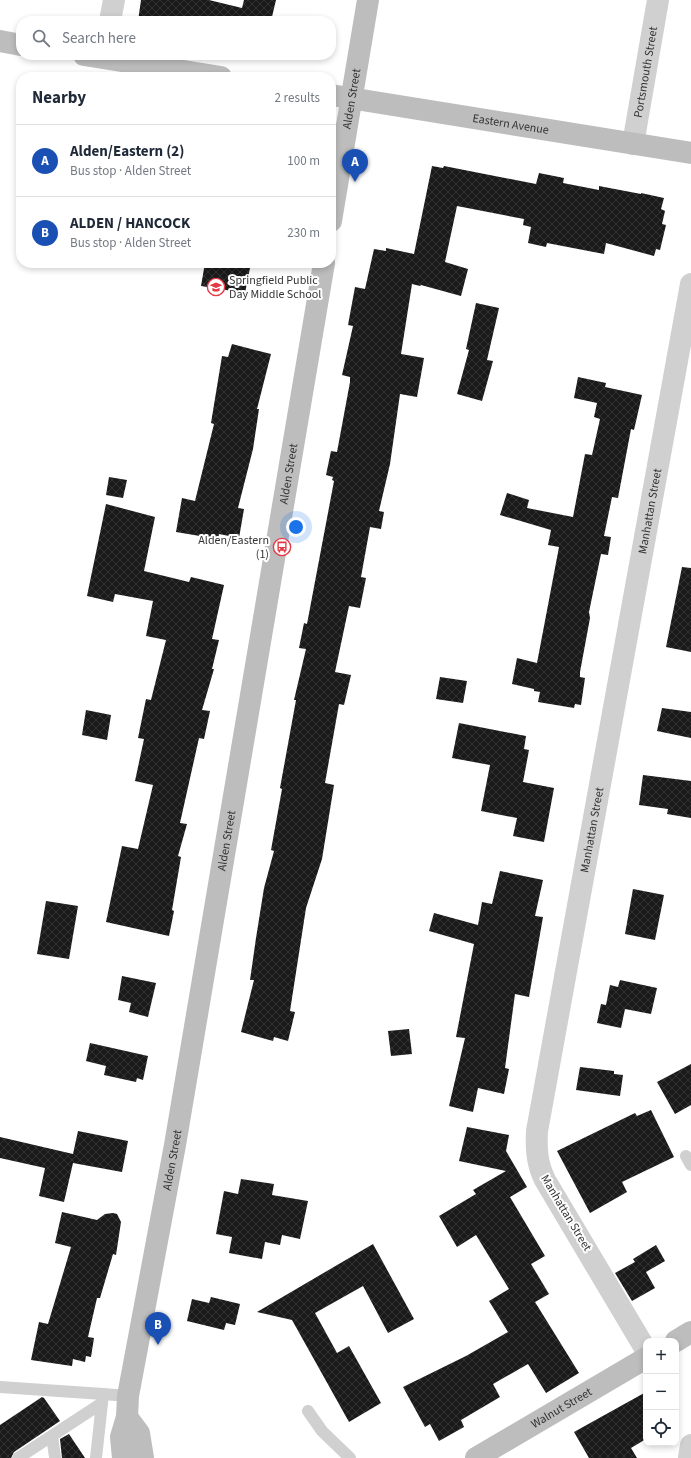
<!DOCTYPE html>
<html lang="en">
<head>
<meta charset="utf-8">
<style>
	:root { --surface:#fff; --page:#f2f2f3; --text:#1f2937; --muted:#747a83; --line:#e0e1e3; --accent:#0b8043 }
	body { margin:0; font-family:"Source Sans 3",sans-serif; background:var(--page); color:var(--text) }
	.controls { position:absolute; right:12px; bottom:12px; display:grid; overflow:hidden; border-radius:8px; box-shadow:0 2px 6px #0003 }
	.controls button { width:36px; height:36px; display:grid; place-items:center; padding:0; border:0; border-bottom:1px solid var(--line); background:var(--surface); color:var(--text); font:20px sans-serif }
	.you { position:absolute; left:296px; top:527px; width:14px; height:14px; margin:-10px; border:3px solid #fff; border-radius:50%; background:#1a73e8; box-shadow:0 0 0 6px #1a73e833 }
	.badge { display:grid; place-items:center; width:26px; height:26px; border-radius:50%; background:var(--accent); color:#fff; font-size:13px; font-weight:700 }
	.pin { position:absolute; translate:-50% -33px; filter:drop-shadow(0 1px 2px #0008) }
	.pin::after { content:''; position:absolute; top:21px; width:14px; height:12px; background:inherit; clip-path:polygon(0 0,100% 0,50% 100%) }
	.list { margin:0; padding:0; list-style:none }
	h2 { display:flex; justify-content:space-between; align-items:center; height:52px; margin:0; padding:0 16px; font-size:17px }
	h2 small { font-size:13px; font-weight:400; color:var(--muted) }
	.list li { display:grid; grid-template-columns:26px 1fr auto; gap:12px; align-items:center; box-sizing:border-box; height:72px; padding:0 16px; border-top:1px solid var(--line) }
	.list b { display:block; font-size:15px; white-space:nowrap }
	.list p { margin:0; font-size:13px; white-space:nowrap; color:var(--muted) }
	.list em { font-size:13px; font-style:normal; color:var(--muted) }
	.icon { flex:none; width:22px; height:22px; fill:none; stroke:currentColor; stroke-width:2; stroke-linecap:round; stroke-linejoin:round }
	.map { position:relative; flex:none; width:691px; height:1458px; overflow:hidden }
	.search { position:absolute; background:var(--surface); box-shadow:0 2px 6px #0003; left:16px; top:16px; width:320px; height:44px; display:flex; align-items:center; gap:10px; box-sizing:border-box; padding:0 14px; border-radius:16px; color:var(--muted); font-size:15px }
	.panel { position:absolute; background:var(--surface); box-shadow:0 2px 6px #0003; left:16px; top:72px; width:320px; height:196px; border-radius:16px }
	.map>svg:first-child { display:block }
	.building { fill:url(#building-cross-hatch) }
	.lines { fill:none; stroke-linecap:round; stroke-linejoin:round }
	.lane { stroke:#d0d0d0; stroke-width:12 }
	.street { stroke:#d0d0d0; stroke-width:22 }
	.secondary { stroke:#bdbdbd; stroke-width:22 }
	.labels { text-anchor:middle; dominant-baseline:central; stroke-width:4; stroke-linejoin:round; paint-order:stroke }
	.street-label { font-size:12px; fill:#333; stroke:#fff }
	.poi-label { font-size:12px; fill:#333; stroke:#fff; text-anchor:start }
</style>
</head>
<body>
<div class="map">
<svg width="691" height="1458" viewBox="0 0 691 1458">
	<defs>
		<pattern id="building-cross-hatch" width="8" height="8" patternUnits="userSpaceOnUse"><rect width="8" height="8" fill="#1a1a1a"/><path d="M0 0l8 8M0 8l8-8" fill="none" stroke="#333"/></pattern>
	</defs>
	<rect width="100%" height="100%" fill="#fff"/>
	<!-- building -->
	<g class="building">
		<polygon points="141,0 209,0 242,8 244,0 276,0 271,21 138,21"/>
		<polygon points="432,166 443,168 444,166 536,184 539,173 564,178 563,183 599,190 599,186 641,194 641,193 664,198 661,209 665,211 662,224 666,225 660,250 656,249 654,256 606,243 604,254 547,243 546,247 528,243 531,227 523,225 524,219 457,206 445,262 468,269 461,296 421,285 420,286 412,284 401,354 424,358 417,397 400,394 390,464 379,511 384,512 381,529 370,527 361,577 366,578 360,608 349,606 335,672 351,675 344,705 339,704 325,783 334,785 322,859 306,908 290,1011 295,1012 288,1041 274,1037 273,1041 241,1032 254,980 250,980 256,938 264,888 274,851 271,850 282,789 280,788 296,700 294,700 306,649 299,648 304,623 307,624 334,481 332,480 333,477 326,475 331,451 337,452 350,382 350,377 342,375 353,326 348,325 355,287 365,289 374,249 386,251 386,248 414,254"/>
		<polygon points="205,263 251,263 245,293 201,286"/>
		<polygon points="476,303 499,308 487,360 493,361 482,401 457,394 469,350 466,349"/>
		<polygon points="232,344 271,354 257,409 259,409 253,449 238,508 244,509 239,538 219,534 218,539 176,532 182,498 195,501 214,424 211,423 222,356 228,357"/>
		<polygon points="578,377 606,383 605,387 642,395 634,430 631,429 618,498 612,497 604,536 611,537 608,555 601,554 589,612 590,618 580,672 580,677 585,678 581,705 575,704 574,708 538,702 540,692 534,691 534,689 512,684 517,658 537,663 559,547 548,545 551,530 500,515 507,493 529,500 527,508 573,517 585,454 592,455 600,419 594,417 597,403 574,398"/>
		<polygon points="109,477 127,480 123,498 106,495"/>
		<polygon points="106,504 155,517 144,571 189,582 191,577 224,585 212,639 219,640 212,669 214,669 202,710 210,711 204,739 199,738 180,823 187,824 178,856 181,857 172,910 174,911 169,936 106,922 122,846 138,849 153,785 135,781 144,739 138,738 146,699 151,700 166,640 146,636 153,601 115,594 113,602 87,596"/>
		<polygon points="682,567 691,568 691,652 666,647"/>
		<polygon points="440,677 467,681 463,703 436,699"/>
		<polygon points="662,708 691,712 691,738 657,731"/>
		<polygon points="86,710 111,715 107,740 82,735"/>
		<polygon points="459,723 526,736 524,749 529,750 523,782 554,788 544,842 513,836 517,818 481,811 490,765 452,758"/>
		<polygon points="643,775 691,781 691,818 667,814 668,809 639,805"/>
		<polygon points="500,871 543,880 535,916 543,917 529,997 515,994 505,1068 509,1069 504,1094 478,1088 473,1112 449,1106 465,1038 456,1037 474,944 429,931 434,913 478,925 482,902 492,904"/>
		<polygon points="633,889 664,895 655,940 625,934"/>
		<polygon points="46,901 78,906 69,959 37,954"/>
		<polygon points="122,976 156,983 148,1017 129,1012 131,1003 118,1000"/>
		<polygon points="620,980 657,988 651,1014 625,1009 621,1028 597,1023 601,1004 606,1005 610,985 618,987"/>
		<polygon points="409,1029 412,1054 391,1056 388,1031"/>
		<polygon points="90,1043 148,1056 143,1080 137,1078 136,1082 104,1075 106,1066 86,1061"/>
		<polygon points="691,1064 691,1105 675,1114 657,1082"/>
		<polygon points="580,1067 614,1071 614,1074 623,1075 620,1096 576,1090"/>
		<polygon points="651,1110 674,1157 622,1182 627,1192 590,1213 557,1151 635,1113 637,1116"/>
		<polygon points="467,1127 509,1135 506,1151 527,1187 510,1197 545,1256 531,1264 549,1294 535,1302 579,1373 546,1393 528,1364 493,1384 500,1397 461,1420 464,1427 439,1441 430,1424 425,1427 403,1387 466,1356 508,1332 489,1301 509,1289 476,1235 457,1247 439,1216 476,1194 473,1190 506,1171 459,1161"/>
		<polygon points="78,1131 128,1141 122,1172 73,1163 64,1202 39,1196 45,1168 0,1158 0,1137 73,1154"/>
		<polygon points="241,1179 274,1184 272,1195 308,1201 300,1239 282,1235 280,1245 265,1242 262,1259 229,1253 232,1237 216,1234 224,1191 238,1194"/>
		<polygon points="62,1212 97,1220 105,1214 113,1213 117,1214 121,1222 116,1255 113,1254 100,1298 97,1298 88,1337 94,1338 91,1357 86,1356 85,1362 73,1359 72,1366 31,1360 39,1322 48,1324 71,1247 55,1243"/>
		<polygon points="373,1244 414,1319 388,1333 363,1286 315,1313 337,1353 349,1346 381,1403 349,1422 292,1320 257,1312"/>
		<polygon points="656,1245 665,1261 646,1272 655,1288 632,1301 615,1273 635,1262 633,1259"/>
		<polygon points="211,1297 240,1304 235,1325 226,1323 224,1330 187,1321 192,1299 209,1303"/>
		<polygon points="646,1392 646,1439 631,1448 637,1458 589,1458 574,1432"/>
		<polygon points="42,1397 44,1398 60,1421 14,1452 11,1458 0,1458 0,1425"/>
		<polygon points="69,1434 85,1458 62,1458 60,1439"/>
	</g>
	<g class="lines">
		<!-- lane -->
		<g class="lane">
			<polyline points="686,1156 691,1165"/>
			<polyline points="0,1387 103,1394"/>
			<polyline points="308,1411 322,1431 350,1458"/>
			<polyline points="52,1436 55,1457"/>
			<polyline points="18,1458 102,1403 103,1394 128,1396"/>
			<polyline points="96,1458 102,1403"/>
		</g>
		<!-- street -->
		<g class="street">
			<polyline points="110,21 114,0"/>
			<path id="s1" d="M633,144L658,0"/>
			<path id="s2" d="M646,1350L545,1180C537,1164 536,1149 537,1131L691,284"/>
			<polyline points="689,1458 691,1445"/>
		</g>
		<!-- secondary -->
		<g class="secondary">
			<polyline points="0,41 21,45"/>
			<polyline points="84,55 221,77"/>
			<path id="s3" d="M331,95L691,153"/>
			<path id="s4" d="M331,221L368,0"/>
			<polyline points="676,1341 691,1332"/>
			<polyline points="127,1417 139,1433 143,1458"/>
			<path id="s5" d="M123,1458L121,1437L127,1417L128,1396L175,1145L324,263"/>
			<path id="s6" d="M476,1458L646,1358"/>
		</g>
	</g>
	<!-- icons -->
	<defs>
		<symbol id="school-ring" viewBox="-11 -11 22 22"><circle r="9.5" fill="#fff" stroke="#e63946" stroke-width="1.5"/><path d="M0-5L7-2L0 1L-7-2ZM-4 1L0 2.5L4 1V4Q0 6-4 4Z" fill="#e63946"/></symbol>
		<symbol id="bus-ring" viewBox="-11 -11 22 22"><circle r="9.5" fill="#fff" stroke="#e63946" stroke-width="1.5"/><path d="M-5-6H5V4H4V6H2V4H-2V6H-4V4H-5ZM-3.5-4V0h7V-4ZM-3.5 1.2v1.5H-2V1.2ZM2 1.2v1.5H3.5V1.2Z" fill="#e63946"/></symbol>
	</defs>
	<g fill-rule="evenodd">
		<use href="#school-ring" x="206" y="277" width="20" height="20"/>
		<use href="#bus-ring" x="272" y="537" width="20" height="20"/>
	</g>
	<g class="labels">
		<!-- street labels -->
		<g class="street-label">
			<text stroke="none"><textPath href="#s1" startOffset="73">Portsmouth Street</textPath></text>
			<text stroke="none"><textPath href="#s4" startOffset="124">Alden Street</textPath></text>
			<text stroke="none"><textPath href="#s3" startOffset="182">Eastern Avenue</textPath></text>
			<text stroke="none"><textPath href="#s5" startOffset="999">Alden Street</textPath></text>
			<text stroke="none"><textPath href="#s2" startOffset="878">Manhattan Street</textPath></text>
			<text stroke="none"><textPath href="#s2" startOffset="554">Manhattan Street</textPath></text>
			<text stroke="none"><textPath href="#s5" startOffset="627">Alden Street</textPath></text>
			<text stroke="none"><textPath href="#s5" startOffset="303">Alden Street</textPath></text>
			<text transform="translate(566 1213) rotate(59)">Manhattan Street</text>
			<text stroke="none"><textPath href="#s6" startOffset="99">Walnut Street</textPath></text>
		</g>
		<!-- poi labels -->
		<g class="poi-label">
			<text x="229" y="280">Springfield Public<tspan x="229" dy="14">Day Middle School</tspan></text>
			<text x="269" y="540" text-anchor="end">Alden/Eastern<tspan x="269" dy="14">(1)</tspan></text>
		</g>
	</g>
</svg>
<div class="controls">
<button>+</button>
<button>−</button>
<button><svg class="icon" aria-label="locate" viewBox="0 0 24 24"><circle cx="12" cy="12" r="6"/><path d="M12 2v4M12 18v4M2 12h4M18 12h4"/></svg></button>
</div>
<div class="you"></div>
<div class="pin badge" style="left:355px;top:182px;background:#1a4fb4">A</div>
<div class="pin badge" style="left:158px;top:1345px;background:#1a4fb4">B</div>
<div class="search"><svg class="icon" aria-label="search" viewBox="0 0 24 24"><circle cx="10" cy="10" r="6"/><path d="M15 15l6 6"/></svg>Search here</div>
<section class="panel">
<h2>Nearby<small>2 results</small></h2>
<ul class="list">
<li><span class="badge" style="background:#1a4fb4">A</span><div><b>Alden/Eastern (2)</b><p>Bus stop · Alden Street</p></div><em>100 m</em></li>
<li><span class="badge" style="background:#1a4fb4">B</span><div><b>ALDEN / HANCOCK</b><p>Bus stop · Alden Street</p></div><em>230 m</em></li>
</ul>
</section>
</div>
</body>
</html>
